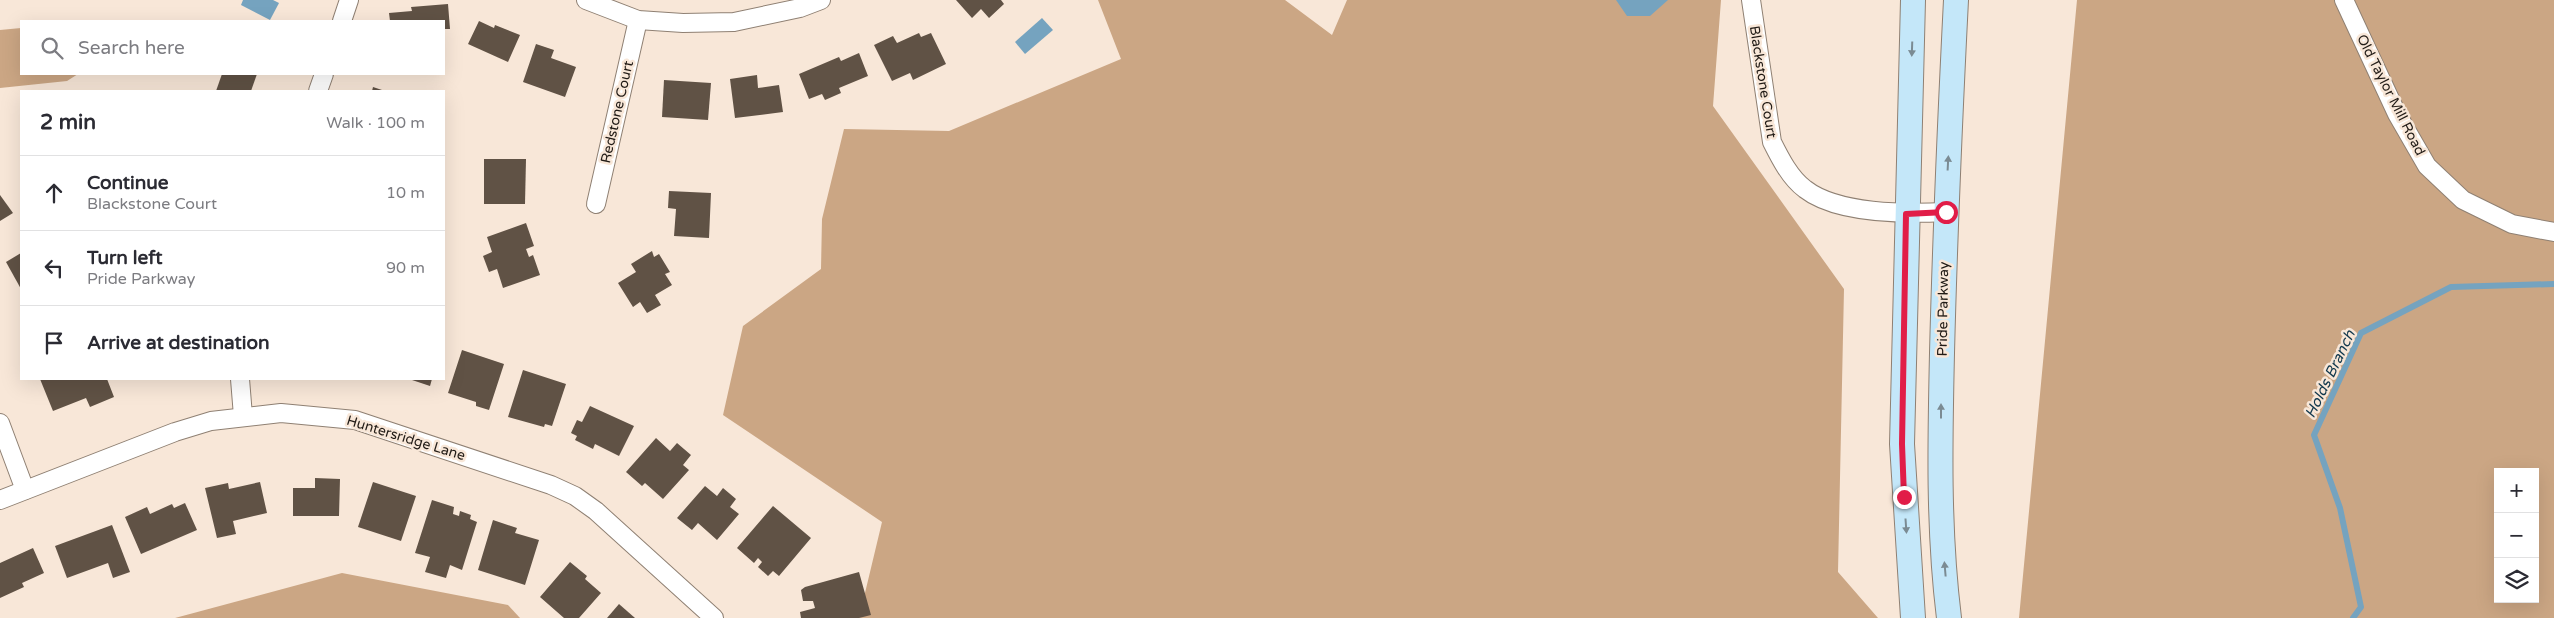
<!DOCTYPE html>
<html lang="en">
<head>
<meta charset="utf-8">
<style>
	:root { --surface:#fff; --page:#f2f2f3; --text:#2b2b33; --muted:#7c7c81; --line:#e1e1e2 }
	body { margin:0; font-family:"Varela Round",sans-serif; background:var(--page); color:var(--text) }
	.controls { position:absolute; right:15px; bottom:15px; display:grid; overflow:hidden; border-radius:0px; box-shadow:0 5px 20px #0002 }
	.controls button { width:45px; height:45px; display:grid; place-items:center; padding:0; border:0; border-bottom:1px solid var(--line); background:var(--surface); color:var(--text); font:25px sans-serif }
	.stop { position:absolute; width:15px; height:15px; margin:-11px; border:4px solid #e11d48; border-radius:50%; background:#fff }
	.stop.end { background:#e11d48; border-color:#fff; box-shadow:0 1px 5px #0008 }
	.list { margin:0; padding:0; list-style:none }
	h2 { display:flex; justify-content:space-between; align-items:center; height:65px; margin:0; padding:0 20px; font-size:21px }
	h2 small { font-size:16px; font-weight:400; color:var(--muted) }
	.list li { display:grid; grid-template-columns:32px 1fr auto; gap:15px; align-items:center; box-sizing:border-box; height:75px; padding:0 20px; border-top:1px solid var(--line) }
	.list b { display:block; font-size:19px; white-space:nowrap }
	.list p { margin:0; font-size:16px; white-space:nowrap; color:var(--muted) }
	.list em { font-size:16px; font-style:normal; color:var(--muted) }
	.icon { flex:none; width:28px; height:28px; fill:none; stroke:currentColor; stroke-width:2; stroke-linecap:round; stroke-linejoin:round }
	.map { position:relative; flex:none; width:2554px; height:618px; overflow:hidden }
	.search { position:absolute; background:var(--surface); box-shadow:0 5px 20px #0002; left:20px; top:20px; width:425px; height:55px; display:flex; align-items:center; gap:12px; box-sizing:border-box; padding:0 18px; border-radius:0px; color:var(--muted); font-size:19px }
	.panel { position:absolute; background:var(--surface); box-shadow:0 5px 20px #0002; left:20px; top:90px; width:425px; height:290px; border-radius:0px }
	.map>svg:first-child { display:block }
	.forest { fill:#cba684; fill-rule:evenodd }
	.water { fill:#75a3bf }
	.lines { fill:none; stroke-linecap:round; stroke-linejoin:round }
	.stream { stroke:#75a3bf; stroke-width:6 }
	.building { fill:#605245 }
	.minor-casing { stroke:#8f8073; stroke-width:20 }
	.secondary-casing { stroke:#8f8073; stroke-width:26 }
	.minor { stroke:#fff; stroke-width:18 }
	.secondary { stroke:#c4e7f9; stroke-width:24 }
	.oneway { fill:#7b8b93 }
	.route { stroke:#e11d48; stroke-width:6 }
	.labels { text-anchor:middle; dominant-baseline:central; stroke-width:5; stroke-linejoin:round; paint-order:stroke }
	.street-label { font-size:14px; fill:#211b16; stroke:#f8e7d8 }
	.water-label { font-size:15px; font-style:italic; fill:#10374c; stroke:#f8e7d8 }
</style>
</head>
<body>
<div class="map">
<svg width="2554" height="618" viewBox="0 0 2554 618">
	<rect width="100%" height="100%" fill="#f8e7d8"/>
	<!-- forest -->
	<g class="forest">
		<polygon points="1098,0 1285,0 1332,35 1347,0 1721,0 1713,106 1844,289 1838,572 1878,618 859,618 882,522 723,415 743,326 821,269 822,219 844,129 949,131 1121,59"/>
		<path d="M2077,0H2554V618H2019ZM2498,472H2535V599H2498Z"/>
		<polygon points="21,28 21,74 78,74 67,81 0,88 0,30"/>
		<polygon points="342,573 508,605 520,618 175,618"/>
	</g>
	<!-- water -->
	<g class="water">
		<polygon points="243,0 273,0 279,3 270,20 241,5"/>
		<polygon points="1616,0 1668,0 1650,16 1627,16"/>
		<polygon points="1042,18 1053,30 1025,54 1015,42"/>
	</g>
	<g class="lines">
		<!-- stream -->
		<polyline class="stream" points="2353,618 2361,607 2340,508 2314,435 2361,333 2451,287 2554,284"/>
	</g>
	<!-- building -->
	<g class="building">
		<polygon points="956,0 1001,0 1004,4 989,18 981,9 972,18"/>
		<polygon points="448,4 450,29 444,29 444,21 390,21 389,13 412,11 411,7"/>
		<polygon points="479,21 494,28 495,25 520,35 508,62 468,44"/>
		<polygon points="919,33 921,37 931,33 946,64 913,80 910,73 892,81 874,45 893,36 897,43"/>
		<polygon points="536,44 554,50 551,58 576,67 565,97 523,82"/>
		<polygon points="859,53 868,76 839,88 841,93 825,100 822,94 809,99 799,74 839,57 841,61"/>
		<polygon points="222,74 257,74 251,91 216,91"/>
		<polygon points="757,75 758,88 779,85 783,112 735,118 730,79"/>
		<polygon points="664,80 711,83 708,120 662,117"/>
		<polygon points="373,87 385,91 372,91"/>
		<polygon points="484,159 526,159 525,204 484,204"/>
		<polygon points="669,191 711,193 709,238 674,236 676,209 668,208"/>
		<polygon points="0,195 13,213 0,221"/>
		<polygon points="526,223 534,246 526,249 529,257 533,255 540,275 503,288 497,269 489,272 483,256 492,252 487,237"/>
		<polygon points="652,251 654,257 659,254 670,272 665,274 672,285 655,295 661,305 647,313 640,302 633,307 618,283 636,272 631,264"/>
		<polygon points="21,253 21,289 6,262"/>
		<polygon points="462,350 504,364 489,410 476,406 476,402 448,393"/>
		<polygon points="523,370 566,384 552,426 545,424 544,427 508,417"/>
		<polygon points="40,379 107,379 114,397 90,407 86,398 53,411"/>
		<polygon points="409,379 432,379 430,386"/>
		<polygon points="590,406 634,426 619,456 595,444 593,449 575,440 577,436 571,433 577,420 582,422"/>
		<polygon points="656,438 670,451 677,443 691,455 683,465 689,470 663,499 645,483 642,486 626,472"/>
		<polygon points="315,478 340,479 339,516 293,516 293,488 315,488"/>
		<polygon points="260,482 267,513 233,521 236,534 217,538 205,488 228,483 229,489"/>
		<polygon points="373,482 416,496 401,541 358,527"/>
		<polygon points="705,486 717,496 723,488 736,499 730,507 739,514 717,540 698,523 692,530 677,518"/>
		<polygon points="432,500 454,507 453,514 459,516 460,511 471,515 470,519 477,522 462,570 450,565 446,578 425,572 430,557 415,553"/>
		<polygon points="185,503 197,530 141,554 125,517 147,507 150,514 172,504 174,508"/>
		<polygon points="773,506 811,538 779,576 773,571 768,576 758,567 762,562 758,558 754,563 737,548"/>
		<polygon points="493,520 517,528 515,533 539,540 525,585 478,570"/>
		<polygon points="112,525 130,572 113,578 108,563 67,578 55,546"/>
		<polygon points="33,548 44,573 22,583 24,587 0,598 0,563"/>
		<polygon points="570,562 587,576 585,579 601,593 579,618 564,618 540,597"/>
		<polygon points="859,572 871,615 859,618 801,618 800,612 815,608 813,601 803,601 801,590 805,587"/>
		<polygon points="619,604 635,618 607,618"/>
	</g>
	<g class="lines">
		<defs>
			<g id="minor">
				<polyline points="586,0 638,20 683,23 734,22 800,8 821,0"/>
				<path d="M1751,0L1772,142C1780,158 1790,178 1805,189C1837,214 1906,214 1945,212"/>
				<polyline points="2344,0 2397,114 2427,166 2463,200 2512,224 2554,232"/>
				<polyline points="342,21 349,0"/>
				<polyline points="318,91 324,74"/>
				<polyline points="596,204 638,20"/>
				<polyline points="240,379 243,416"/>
				<polyline points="0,423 25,490"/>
				<polyline points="0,500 175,432 211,421 281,413 355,420 551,485 575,496 596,511 714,618"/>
			</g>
			<g id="secondary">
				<polyline points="1913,618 1902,444 1913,0"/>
				<path d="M1949,618C1938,530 1940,441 1942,353C1945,235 1950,118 1956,0"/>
			</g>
		</defs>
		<!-- minor casing -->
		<use href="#minor" class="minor-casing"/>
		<!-- secondary casing -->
		<use href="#secondary" class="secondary-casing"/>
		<!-- minor -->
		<use href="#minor" class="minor"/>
		<!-- secondary -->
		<use href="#secondary" class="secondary"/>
	</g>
	<!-- one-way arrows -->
	<defs><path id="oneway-solid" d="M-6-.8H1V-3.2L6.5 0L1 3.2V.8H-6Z" transform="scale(1.25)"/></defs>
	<g class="oneway">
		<use href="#oneway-solid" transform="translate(1912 49) rotate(92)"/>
		<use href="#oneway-solid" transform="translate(1948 163) rotate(-87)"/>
		<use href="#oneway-solid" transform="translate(1941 411) rotate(-90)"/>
		<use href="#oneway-solid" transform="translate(1906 526) rotate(86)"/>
		<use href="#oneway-solid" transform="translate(1945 569) rotate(-95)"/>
	</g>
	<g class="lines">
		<!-- route -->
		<polyline class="route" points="1904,497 1902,444 1906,214 1946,212"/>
	</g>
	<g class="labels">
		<!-- street labels -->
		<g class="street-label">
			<text transform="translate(1763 82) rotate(81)">Blackstone Court</text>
			<text transform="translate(2391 95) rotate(63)">Old Taylor Mill Road</text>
			<text transform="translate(617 112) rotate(-77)">Redstone Court</text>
			<text transform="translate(1943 309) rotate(-89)">Pride Parkway</text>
			<text transform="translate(406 438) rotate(17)">Huntersridge Lane</text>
		</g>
		<!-- water labels -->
		<g class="water-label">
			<text transform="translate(2330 374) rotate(-64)">Holds Branch</text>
		</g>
	</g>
</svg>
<div class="controls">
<button>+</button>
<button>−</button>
<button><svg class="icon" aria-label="layers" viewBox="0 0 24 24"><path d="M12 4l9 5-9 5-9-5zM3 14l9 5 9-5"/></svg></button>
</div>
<div class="stop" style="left:1946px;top:212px"></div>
<div class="stop end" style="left:1904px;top:497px"></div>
<div class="search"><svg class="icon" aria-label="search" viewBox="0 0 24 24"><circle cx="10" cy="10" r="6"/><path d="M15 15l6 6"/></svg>Search here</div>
<section class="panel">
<h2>2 min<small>Walk · 100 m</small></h2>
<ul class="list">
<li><svg class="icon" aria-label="ahead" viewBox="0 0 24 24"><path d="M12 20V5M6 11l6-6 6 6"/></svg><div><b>Continue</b><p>Blackstone Court</p></div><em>10 m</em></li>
<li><svg class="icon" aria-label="left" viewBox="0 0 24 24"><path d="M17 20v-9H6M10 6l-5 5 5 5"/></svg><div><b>Turn left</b><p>Pride Parkway</p></div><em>90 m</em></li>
<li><svg class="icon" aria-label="arrive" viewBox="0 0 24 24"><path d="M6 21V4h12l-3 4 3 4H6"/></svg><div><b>Arrive at destination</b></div></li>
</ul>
</section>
</div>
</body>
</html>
